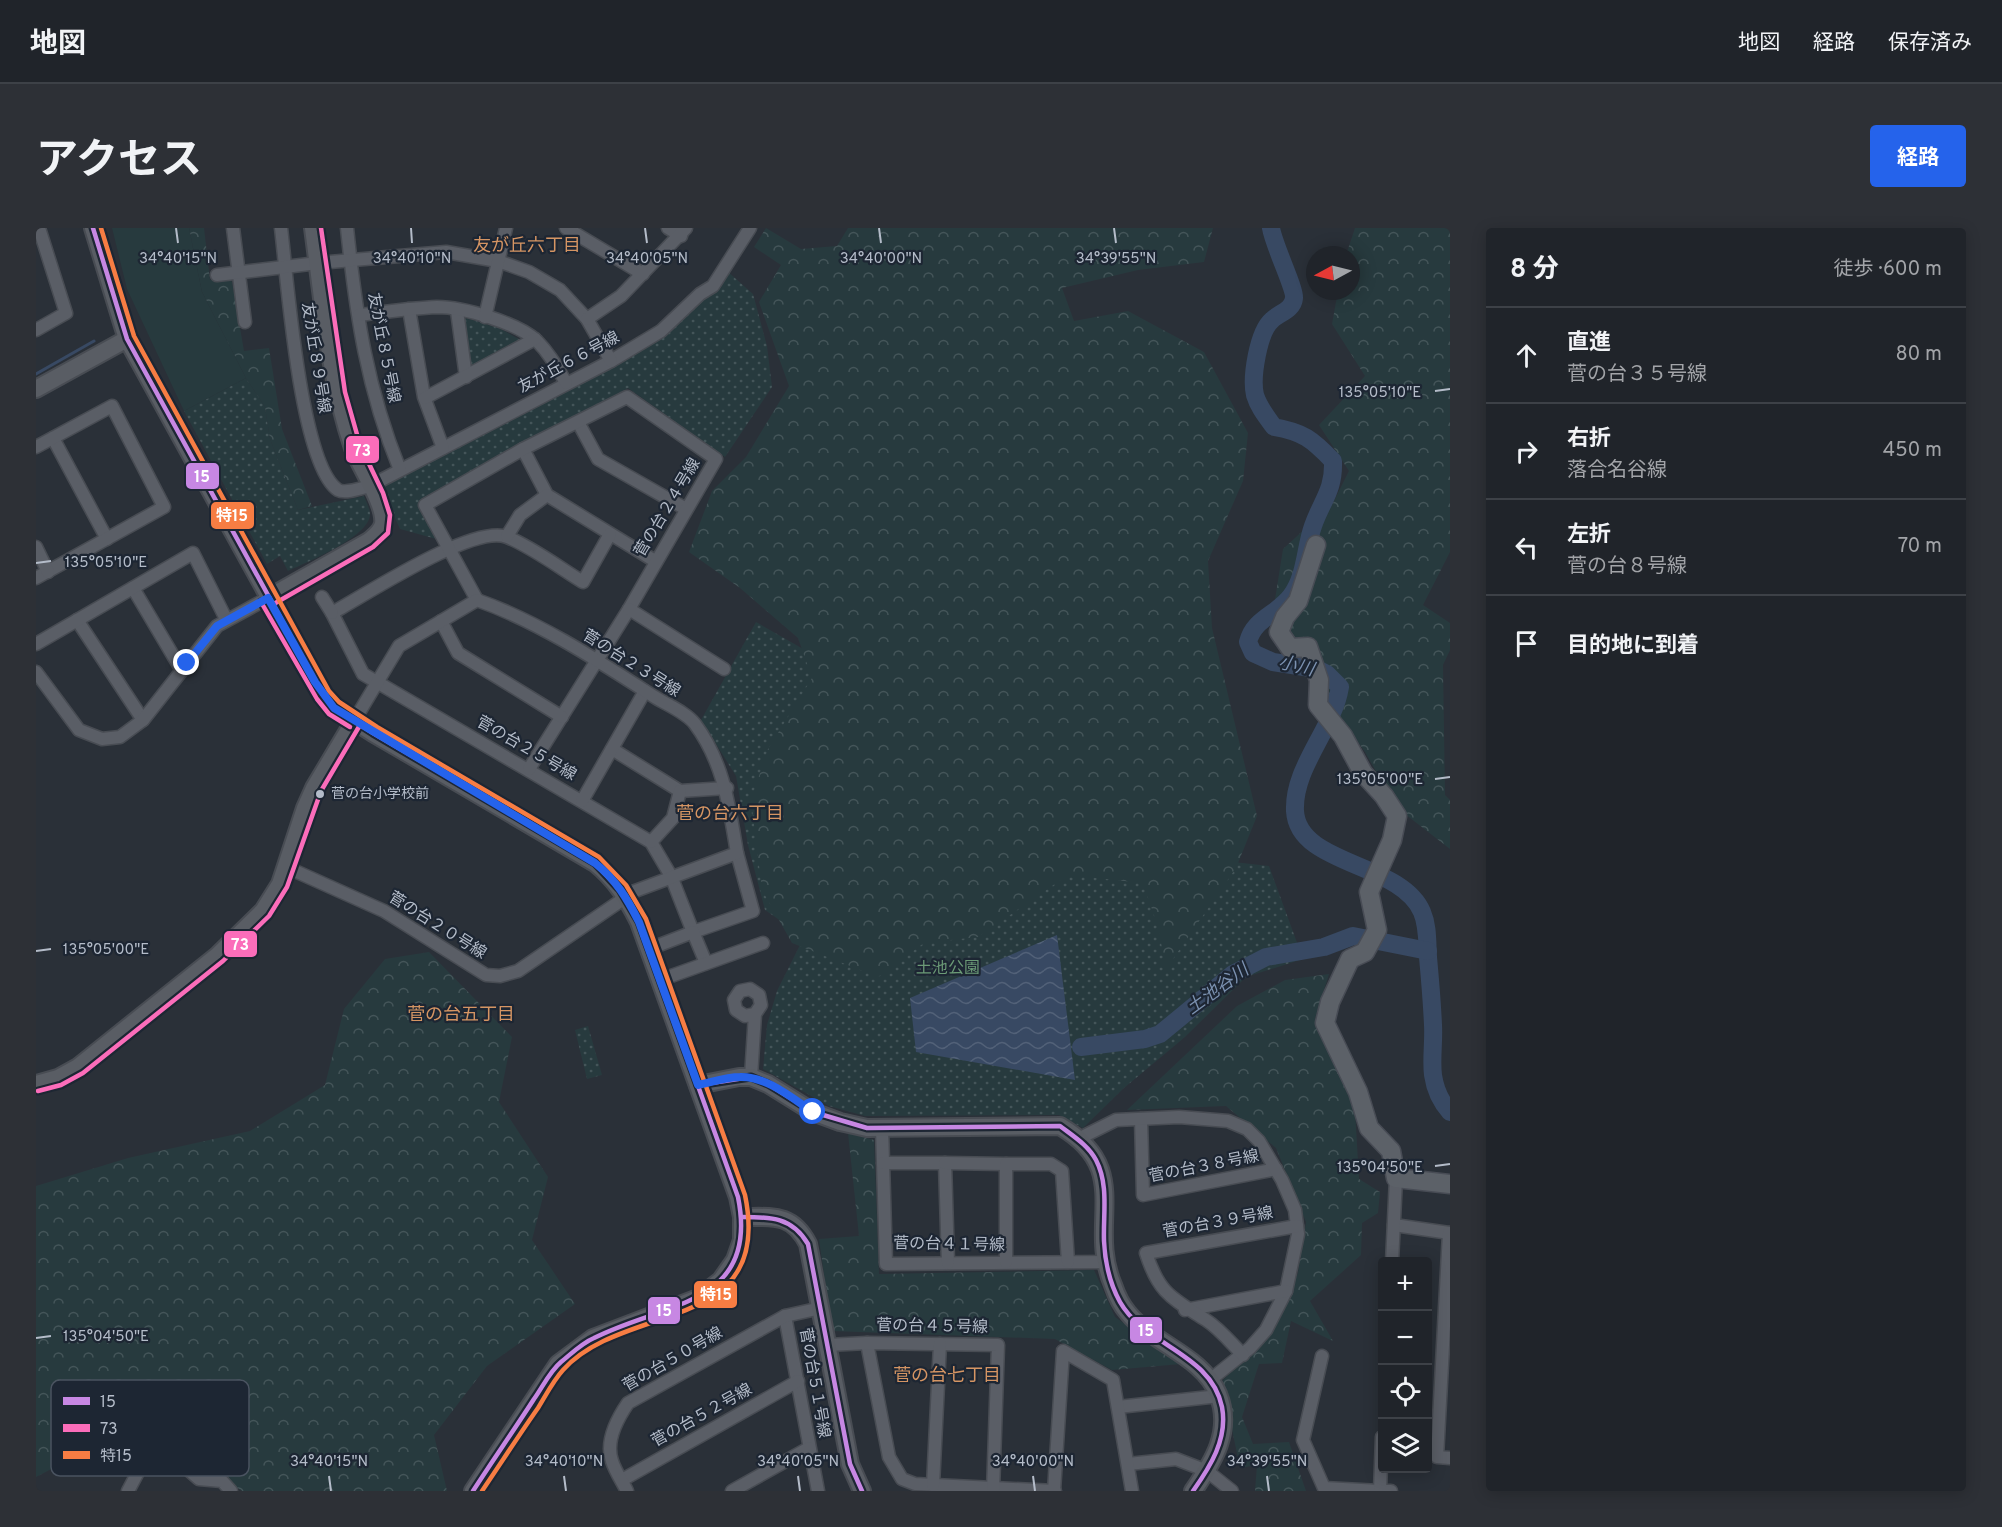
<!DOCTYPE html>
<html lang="ja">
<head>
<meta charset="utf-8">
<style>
	:root { --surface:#20242a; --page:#2d3036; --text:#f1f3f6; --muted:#a2a4a8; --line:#3d4147; --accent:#2563eb }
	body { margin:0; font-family:Overpass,"Noto Sans JP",sans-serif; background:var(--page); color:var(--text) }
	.controls { position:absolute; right:18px; bottom:18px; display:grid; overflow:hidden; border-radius:6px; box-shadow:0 3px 15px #0003 }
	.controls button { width:54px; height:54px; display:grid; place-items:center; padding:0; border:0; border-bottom:2px solid var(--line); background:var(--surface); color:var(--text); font:30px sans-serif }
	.compass { position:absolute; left:1270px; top:18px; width:54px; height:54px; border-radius:50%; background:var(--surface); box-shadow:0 3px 15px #0003; rotate:263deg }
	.stop { position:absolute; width:18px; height:18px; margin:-14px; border:4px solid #2563eb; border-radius:50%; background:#fff }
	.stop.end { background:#2563eb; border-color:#fff; box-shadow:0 2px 6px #0008 }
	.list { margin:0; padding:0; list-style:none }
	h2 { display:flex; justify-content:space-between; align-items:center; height:78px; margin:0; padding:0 24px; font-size:26px }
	h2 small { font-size:20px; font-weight:400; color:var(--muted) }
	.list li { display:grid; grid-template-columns:39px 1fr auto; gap:18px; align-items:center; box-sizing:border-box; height:96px; padding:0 24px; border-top:2px solid var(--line) }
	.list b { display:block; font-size:22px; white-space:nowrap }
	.list p { margin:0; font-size:20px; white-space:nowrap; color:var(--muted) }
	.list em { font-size:20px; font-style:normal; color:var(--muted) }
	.icon { flex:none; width:33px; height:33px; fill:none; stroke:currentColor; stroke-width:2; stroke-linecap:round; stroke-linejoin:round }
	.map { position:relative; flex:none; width:1414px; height:1263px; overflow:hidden; border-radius:6px }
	header { display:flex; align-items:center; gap:36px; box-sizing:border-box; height:84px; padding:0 30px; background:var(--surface); border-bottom:2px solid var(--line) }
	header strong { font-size:28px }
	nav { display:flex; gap:33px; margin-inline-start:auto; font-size:21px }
	.intro { display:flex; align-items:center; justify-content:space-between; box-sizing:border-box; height:144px; padding:0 36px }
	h1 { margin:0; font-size:42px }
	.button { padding:15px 27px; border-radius:6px; background:var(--accent); color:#fff; font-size:21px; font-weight:700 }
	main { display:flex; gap:36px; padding:0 36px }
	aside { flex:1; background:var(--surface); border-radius:6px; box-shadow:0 3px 15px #0003 }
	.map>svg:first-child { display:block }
	.grass { fill:url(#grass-dots) }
	.forest { fill:url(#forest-crowns) }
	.pitch { fill:#273a3e }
	.water { fill:url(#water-waves) }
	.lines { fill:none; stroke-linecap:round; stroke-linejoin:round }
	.stream { stroke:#384963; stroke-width:3 }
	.river { stroke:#384963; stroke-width:18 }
	.street-casing { stroke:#484c53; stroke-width:15 }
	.secondary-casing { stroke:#484c53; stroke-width:20 }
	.primary-casing { stroke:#484c55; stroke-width:21 }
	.street { stroke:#5a5e66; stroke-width:12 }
	.secondary { stroke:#595d64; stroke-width:16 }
	.primary { stroke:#5c6168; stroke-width:18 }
	.bus-1-casing { stroke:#1d2633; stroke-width:9 }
	.bus-2-casing { stroke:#1d2633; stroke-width:9 }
	.bus-3-casing { stroke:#1d2633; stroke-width:9 }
	.bus-1 { stroke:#c787e3; stroke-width:4.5 }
	.bus-2 { stroke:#fb6dba; stroke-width:4.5 }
	.bus-3 { stroke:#f77d43; stroke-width:4.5 }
	.route { stroke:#2563eb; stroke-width:8 }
	.ticks { fill:none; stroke:#b4bcc9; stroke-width:2 }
	.bus-dot { fill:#b4bcc9; stroke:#1d2633; stroke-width:2 }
	.labels { text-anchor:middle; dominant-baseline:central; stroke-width:4.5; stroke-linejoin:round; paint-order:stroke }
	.bus-label { font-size:14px; fill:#b4bcc9; stroke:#1d2633; text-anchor:start }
	.street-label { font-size:16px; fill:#b4bcc9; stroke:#1d2633 }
	.park-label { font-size:16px; fill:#6b9a76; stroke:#1d2633 }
	.neighbourhood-label { font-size:18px; fill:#d59563; stroke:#1d2633 }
	.water-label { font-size:18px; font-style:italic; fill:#7c92b1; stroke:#1d2633 }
	.key { fill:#1d2633; stroke:#4a5360; stroke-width:1.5 }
	.key-label { font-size:16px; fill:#b4bcc9 }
	.ticks-label { font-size:15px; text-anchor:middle; fill:#b4bcc9; stroke:#1d2633; stroke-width:4.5; stroke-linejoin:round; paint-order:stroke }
	.line-badge { stroke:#1d2633; stroke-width:2 }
	.badge-label { font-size:16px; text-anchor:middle; font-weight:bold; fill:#fff }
</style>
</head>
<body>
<header>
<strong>地図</strong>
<nav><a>地図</a><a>経路</a><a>保存済み</a></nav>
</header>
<div class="intro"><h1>アクセス</h1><a class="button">経路</a></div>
<main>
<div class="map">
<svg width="1414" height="1263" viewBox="0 0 1414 1263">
	<defs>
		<pattern id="grass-dots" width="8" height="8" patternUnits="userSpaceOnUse" patternTransform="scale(1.5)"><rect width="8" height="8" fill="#273a3e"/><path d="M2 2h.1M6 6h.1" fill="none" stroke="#445559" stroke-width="1.8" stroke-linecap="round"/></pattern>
		<pattern id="forest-crowns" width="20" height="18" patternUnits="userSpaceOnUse" patternTransform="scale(1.5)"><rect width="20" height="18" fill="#273a3e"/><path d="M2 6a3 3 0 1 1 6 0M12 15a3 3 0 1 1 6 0" fill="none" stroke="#445559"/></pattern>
		<pattern id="water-waves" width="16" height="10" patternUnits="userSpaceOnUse" patternTransform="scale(1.5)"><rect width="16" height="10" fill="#384963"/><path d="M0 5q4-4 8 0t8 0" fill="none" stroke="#526178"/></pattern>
	</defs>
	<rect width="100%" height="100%" fill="#2a3038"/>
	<!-- grass -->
	<g class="grass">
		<polygon points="691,43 717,66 731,118 736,159 689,229 592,160 383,274 404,312 364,301 345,259 586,132"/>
		<polygon points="427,89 465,101 486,113 434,139"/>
		<path d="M210,150L229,179L234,211L262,282L328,268C330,273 334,281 334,286C334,309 271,334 252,343L244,328L231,336L148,183Z"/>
		<polygon points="720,394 1127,626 1233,638 1267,731 1210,749 1149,809 1088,860 1047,900 1023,887 829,888 793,878 727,841 731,797 741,763 768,709 729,682 712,617 700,548 665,492"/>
		<polygon points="552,798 566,847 551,851 539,802"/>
	</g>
	<!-- forest -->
	<g class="forest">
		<polygon points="153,0 168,0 174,52 193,51 196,54 208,123 233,120 246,201 276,278 262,282 234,211 229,179 210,150 166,64"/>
		<polygon points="730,0 765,21 801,18 812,0 1177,0 1168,34 1102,42 1026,60 1038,93 1092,83 1168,124 1212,205 1207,253 1172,333 1176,400 1221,588 1200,640 1130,741 1122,699 1107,655 1032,647 942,709 888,715 842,749 756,715 726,662 715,572 732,521 776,450 762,410 704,360 653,324 676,263 710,229 753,158 723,74 745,37 718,19"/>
		<polygon points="1319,0 1414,0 1414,324 1387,377 1414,395 1414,422 1407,437 1409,567 1414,572 1414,621 1360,579 1329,524 1274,447 1234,403 1247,321 1297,275 1313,243 1283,197 1329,148 1296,96 1302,63 1315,63 1315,27 1310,27"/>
		<polygon points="393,724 476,809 463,874 512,949 496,1012 539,1076 451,1138 398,1207 411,1263 206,1263 190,1252 154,1214 96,1227 27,1235 0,1249 0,958 92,930 214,903 289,857 308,781 349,731"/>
		<polygon points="1293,746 1279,791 1319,882 1323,951 1344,964 1342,985 1326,995 1325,1027 1274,1073 1297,1113 1255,1093 1246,1135 1223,1136 1206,1189 1217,1216 1253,1214 1270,1263 1219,1263 1221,1237 1204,1240 1186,1153 1232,1107 1262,1045 1270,994 1240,920 1190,878 1091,882 1201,778 1249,752"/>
		<polygon points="812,905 838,912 843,1046 1058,1042 1079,1089 1145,1136 1076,1142 1019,1111 796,1103 783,1011 823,1008"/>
	</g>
	<!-- pitch -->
	<polygon class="pitch" points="76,0 153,0 166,64 210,150 148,183 91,61"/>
	<!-- water -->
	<polygon class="water" points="1021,707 1039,852 880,824 874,770"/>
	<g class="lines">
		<!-- stream -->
		<polyline class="stream" points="0,146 58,113"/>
		<!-- river -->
		<g class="river">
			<path d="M1235,0C1238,18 1259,60 1258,70C1257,82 1243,85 1236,92C1222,104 1215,150 1219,167C1223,180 1230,188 1238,199C1267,204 1276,211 1297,233C1298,263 1286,272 1277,298C1269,320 1270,348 1255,368C1241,387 1218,390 1212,414L1217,425L1237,434L1281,441L1291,446L1304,459C1297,502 1257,539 1259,583C1262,638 1365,634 1386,684C1392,698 1391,713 1392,729C1394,751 1396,774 1397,797C1398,814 1395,831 1397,847C1399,861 1405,874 1414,884"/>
			<polyline points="1045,819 1109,811 1124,806 1197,746 1230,729 1288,719 1317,708 1392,723"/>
		</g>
		<defs>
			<g id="street">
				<polyline points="197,0 209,94"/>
				<path d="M245,0C251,48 264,237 302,262C309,266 326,260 334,258L575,133L625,103L664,66L677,58L714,0"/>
				<path d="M311,0C320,87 331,161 364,242"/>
				<polyline points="530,0 607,46"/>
				<polyline points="632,0 645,8"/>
				<polyline points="181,47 282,35 410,24 462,33 493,44 524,62 551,91 575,133"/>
				<polyline points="373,81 388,169 407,220"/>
				<polyline points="421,83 430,149"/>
				<path d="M323,87C349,84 375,80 401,79C427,79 482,95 501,113C513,125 522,140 530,155"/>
				<polyline points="449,89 470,0"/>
				<polyline points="551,91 585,68 650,0"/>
				<polyline points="0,102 30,85 3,0"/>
				<polyline points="389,170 499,111"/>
				<polyline points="542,194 562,231 650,281"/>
				<polyline points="17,210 71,311"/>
				<polyline points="0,219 76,178 128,279 0,350"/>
				<polyline points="487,221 511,267 619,333"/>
				<path d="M574,306L547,354C524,340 496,319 471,309C437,296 331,366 296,385L327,446L615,614L635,648L657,704L717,683L701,625"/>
				<polyline points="471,308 484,287 511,267"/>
				<polyline points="0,319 12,344"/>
				<polyline points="97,360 145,441"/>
				<polyline points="286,369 296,385"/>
				<polyline points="441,372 389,277 487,221 591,169 680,231 593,381 493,541"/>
				<polyline points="593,381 688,441"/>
				<polyline points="41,392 107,492"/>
				<polyline points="405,393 422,425 526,489"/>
				<polyline points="0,416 157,325 190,391"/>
				<polyline points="0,444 43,502 66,511 84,509 107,492 181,398 232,370"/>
				<polyline points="576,521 644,563 691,560"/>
				<polyline points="546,573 609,463"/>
				<polyline points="615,614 637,590 644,563"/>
				<path d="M250,639L348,683L450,747L464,748L482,743L599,663L701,625C693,578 688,535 659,496C650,484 629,476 617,468C561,432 503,394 441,372L363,418L318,493"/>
				<polyline points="613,721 657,704 670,735"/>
				<polyline points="624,752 727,715"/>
				<polyline points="715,849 719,786 725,777 723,767 714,761 704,763 698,772 700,782 709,788 719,786"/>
				<polyline points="1105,891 1107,967 1240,941"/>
				<polyline points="846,900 850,1036 1072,1034"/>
				<polyline points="1044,910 1080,892 1143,889 1192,893 1211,901 1223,913 1246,952 1259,982 1262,1006 1250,1063 1230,1102 1214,1120 1174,1152"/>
				<polyline points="847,935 909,935 912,1035"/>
				<polyline points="909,935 970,936"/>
				<polyline points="1358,997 1414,1005"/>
				<polyline points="1413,1005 1401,1229 1414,1230"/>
				<polyline points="970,1034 970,936 1015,936 1026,943 1032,1034"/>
				<polyline points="1356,1034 1360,950"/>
				<polyline points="1149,1082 1250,1063"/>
				<polyline points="749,1088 782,1263"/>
				<polyline points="831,1115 853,1229 866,1251 879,1256 1019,1263"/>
				<polyline points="792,1117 831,1115 962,1117 957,1263"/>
				<path d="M1207,1127C1195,1115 1184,1101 1170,1092C1136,1070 1123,1066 1110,1025L1261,998"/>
				<polyline points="1286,1128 1267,1212 1288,1260 1344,1263"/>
				<polyline points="1082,1179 1183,1168"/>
				<polyline points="1346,1209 1344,1263 1355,1263"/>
				<polyline points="1092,1236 1140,1231 1171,1243 1196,1263"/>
				<polyline points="586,1252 762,1153"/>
				<polyline points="897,1257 904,1116"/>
				<polyline points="92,1263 109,1231 139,1230 163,1251 186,1253 195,1263"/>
				<path d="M591,1263C586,1253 579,1243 576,1233C569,1213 581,1191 592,1175L749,1088L785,1080"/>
				<polyline points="696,1263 773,1220"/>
				<polyline points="1018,1263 1027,1123 1077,1152 1096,1263"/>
			</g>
			<g id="secondary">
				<path d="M57,0L91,111L287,467L298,480L337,505L559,635C580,652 591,670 603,694L702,969L706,989V1012L699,1032L685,1052L662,1070L557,1110L522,1136L437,1263"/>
				<polyline points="0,161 91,111"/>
				<path d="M232,370L333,313C339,308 345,304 347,296C350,277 324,239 317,220C293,149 287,74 277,0"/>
				<polyline points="0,856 22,850 42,839 182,727 227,683 244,656 269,580 278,560 318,493"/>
				<path d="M662,857L703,849H715L732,856L777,884L804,894L831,900L1024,898C1099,942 1050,994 1077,1057C1080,1066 1085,1077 1092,1085C1117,1116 1167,1128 1182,1166C1197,1203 1177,1234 1157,1263"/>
				<path d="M706,989C737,989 756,985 772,1016L814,1236L826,1263"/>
			</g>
			<polyline id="primary" points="1280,317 1262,373 1249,389 1243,404 1254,420 1272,419 1283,452 1282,477 1307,508 1327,545 1348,568 1361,588 1356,612 1333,664 1341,702 1329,724 1314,731 1294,774 1289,795 1322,864 1333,900 1355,923 1360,950 1414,956"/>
		</defs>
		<!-- street casing -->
		<use href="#street" class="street-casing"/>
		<!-- secondary casing -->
		<use href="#secondary" class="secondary-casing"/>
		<!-- primary casing -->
		<use href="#primary" class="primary-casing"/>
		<!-- street -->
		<use href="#street" class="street"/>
		<!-- secondary -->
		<use href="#secondary" class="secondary"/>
		<!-- primary -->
		<use href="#primary" class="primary"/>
		<defs>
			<g id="bus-1">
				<path d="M57,0L91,111L287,467L298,480L337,505L559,635L584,662L603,694L702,969C724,1078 628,1074 558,1110C546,1115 535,1126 525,1134C514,1143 506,1160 498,1171C478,1202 457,1232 437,1263"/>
				<path d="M662,857L715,849L732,856L777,884L831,900L1024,898C1037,908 1052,917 1060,932C1073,957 1067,986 1068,1013C1069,1034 1074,1056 1084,1074C1109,1118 1175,1125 1186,1179C1192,1211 1174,1239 1157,1263"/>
				<path d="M706,989C735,989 756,989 772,1016L814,1236L826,1263"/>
			</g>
			<g id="bus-2">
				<polyline points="225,374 281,471 293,486 314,499"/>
				<polyline points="236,377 337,319 352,305 354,287 347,265 324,217 309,164 285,0"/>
				<polyline points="2,863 25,857 47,845 187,733 233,688 251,659 285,563 324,497"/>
			</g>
			<path id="bus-3" d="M65,0L98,108L293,463L303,474L341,499L563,629L590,657L610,691L709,967C738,1107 589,1073 527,1142C517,1153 510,1167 502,1180C483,1207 465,1235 446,1263"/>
		</defs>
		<!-- bus-1 casing -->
		<use href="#bus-1" class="bus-1-casing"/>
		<!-- bus-2 casing -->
		<use href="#bus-2" class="bus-2-casing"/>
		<!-- bus-3 casing -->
		<use href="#bus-3" class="bus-3-casing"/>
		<!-- bus-1 -->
		<use href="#bus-1" class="bus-1"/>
		<!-- bus-2 -->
		<use href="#bus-2" class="bus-2"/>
		<!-- bus-3 -->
		<use href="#bus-3" class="bus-3"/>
	</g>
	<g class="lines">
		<!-- route -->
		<path class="route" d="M151,435L181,398L232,370L279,454L298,480L559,635C580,652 591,670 603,694L662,857C676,854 691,849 704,849C730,848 756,870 777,884"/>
	</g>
	<!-- ticks -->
	<path class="ticks" d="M140,0L142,15M375,0L376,15M609,0L611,15M843,0L845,15M1078,0L1080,15M1399,163L1414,161M0,335L15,333M1399,551L1414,549M0,723L15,721M1399,938L1414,936M0,1110L15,1108M293,1248L295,1263M528,1248L530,1263M762,1248L764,1263M997,1248L999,1263M1231,1248L1233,1263"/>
	<!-- markers -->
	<circle class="bus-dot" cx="284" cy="566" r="5"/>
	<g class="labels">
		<!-- bus labels -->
		<g class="bus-label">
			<text x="295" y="566">菅の台小学校前</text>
		</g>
		<!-- street labels -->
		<g class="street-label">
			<text transform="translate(347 120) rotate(79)">友が丘８５号線</text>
			<text transform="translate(279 130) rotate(81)">友が丘８９号線</text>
			<text transform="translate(533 135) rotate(-28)">友が丘６６号線</text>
			<text transform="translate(632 280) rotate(-59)">菅の台２４号線</text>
			<text transform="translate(595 436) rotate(32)">菅の台２３号線</text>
			<text transform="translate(490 521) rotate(30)">菅の台２５号線</text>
			<text transform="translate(401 698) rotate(32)">菅の台２０号線</text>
			<text transform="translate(1168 939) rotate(-11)">菅の台３８号線</text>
			<text transform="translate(1182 995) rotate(-10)">菅の台３９号線</text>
			<text transform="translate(913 1017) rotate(1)">菅の台４１号線</text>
			<text transform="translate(896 1099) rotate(1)">菅の台４５号線</text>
			<text transform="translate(637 1132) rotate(-30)">菅の台５０号線</text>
			<text transform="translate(778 1155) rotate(80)">菅の台５１号線</text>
			<text transform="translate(666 1188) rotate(-29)">菅の台５２号線</text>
		</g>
		<!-- park labels -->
		<g class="park-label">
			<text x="912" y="741">土池公園</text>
		</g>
		<!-- neighbourhood labels -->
		<g class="neighbourhood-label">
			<text x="491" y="18">友が丘六丁目</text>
			<text x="694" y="586">菅の台六丁目</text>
			<text x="425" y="787">菅の台五丁目</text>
			<text x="911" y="1148">菅の台七丁目</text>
		</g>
		<!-- water labels -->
		<g class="water-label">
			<text transform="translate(1260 439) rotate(13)">小川</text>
			<text transform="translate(1182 762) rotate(-36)">土池谷川</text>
		</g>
	</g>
	<!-- legend -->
	<rect x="15" y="1152" width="198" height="96" rx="9" class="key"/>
	<rect x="27" y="1169" width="27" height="8" fill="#c787e3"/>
	<rect x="27" y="1196" width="27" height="8" fill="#fb6dba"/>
	<rect x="27" y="1223" width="27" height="8" fill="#f77d43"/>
	<g class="key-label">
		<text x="64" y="1179">15</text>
		<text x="64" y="1206">73</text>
		<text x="64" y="1233">特15</text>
	</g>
	<g class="ticks-label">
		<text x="142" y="35">34°40'15"N</text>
		<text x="376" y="35">34°40'10"N</text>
		<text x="611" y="35">34°40'05"N</text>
		<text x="845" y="35">34°40'00"N</text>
		<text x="1080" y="35">34°39'55"N</text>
		<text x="1344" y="169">135°05'10"E</text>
		<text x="70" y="339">135°05'10"E</text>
		<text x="1344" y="556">135°05'00"E</text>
		<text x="70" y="726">135°05'00"E</text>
		<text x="1344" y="944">135°04'50"E</text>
		<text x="70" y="1113">135°04'50"E</text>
		<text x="293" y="1238">34°40'15"N</text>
		<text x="528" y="1238">34°40'10"N</text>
		<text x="762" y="1238">34°40'05"N</text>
		<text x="997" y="1238">34°40'00"N</text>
		<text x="1231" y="1238">34°39'55"N</text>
	</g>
	<g class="line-badge">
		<rect x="309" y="207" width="35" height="29" rx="6" fill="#fb6dba"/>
		<rect x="149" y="234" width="35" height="28" rx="6" fill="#c787e3"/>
		<rect x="174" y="273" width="45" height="29" rx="6" fill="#f77d43"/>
		<rect x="187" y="702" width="35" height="28" rx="6" fill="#fb6dba"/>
		<rect x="657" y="1052" width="45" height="29" rx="6" fill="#f77d43"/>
		<rect x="611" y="1068" width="34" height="29" rx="6" fill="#c787e3"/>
		<rect x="1093" y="1088" width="34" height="28" rx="6" fill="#c787e3"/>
	</g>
	<g class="badge-label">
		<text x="326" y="228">73</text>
		<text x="166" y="254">15</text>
		<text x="196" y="293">特15</text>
		<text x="204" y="722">73</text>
		<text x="680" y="1072">特15</text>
		<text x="628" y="1088">15</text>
		<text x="1110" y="1108">15</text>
	</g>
</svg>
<div class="controls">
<button>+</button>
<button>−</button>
<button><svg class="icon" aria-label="locate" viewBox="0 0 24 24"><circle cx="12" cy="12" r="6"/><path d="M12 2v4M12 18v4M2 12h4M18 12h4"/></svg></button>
<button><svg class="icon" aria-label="layers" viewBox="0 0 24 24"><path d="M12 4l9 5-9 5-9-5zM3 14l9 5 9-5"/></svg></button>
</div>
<svg class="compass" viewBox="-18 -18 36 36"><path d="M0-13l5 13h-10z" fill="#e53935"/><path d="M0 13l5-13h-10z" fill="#a2a4a8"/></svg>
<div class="stop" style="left:777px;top:884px"></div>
<div class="stop end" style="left:151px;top:435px"></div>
</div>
<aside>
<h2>8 分<small>徒歩 · 600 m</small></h2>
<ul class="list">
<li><svg class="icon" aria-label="ahead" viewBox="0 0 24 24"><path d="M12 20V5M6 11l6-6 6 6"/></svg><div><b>直進</b><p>菅の台３５号線</p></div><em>80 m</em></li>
<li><svg class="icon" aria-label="right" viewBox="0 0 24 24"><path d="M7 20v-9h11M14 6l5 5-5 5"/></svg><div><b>右折</b><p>落合名谷線</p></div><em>450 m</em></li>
<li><svg class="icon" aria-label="left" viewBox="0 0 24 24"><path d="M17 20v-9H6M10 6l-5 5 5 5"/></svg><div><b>左折</b><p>菅の台８号線</p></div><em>70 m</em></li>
<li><svg class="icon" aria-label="arrive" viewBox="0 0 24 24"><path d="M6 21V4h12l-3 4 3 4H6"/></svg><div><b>目的地に到着</b></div></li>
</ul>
</aside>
</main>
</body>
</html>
